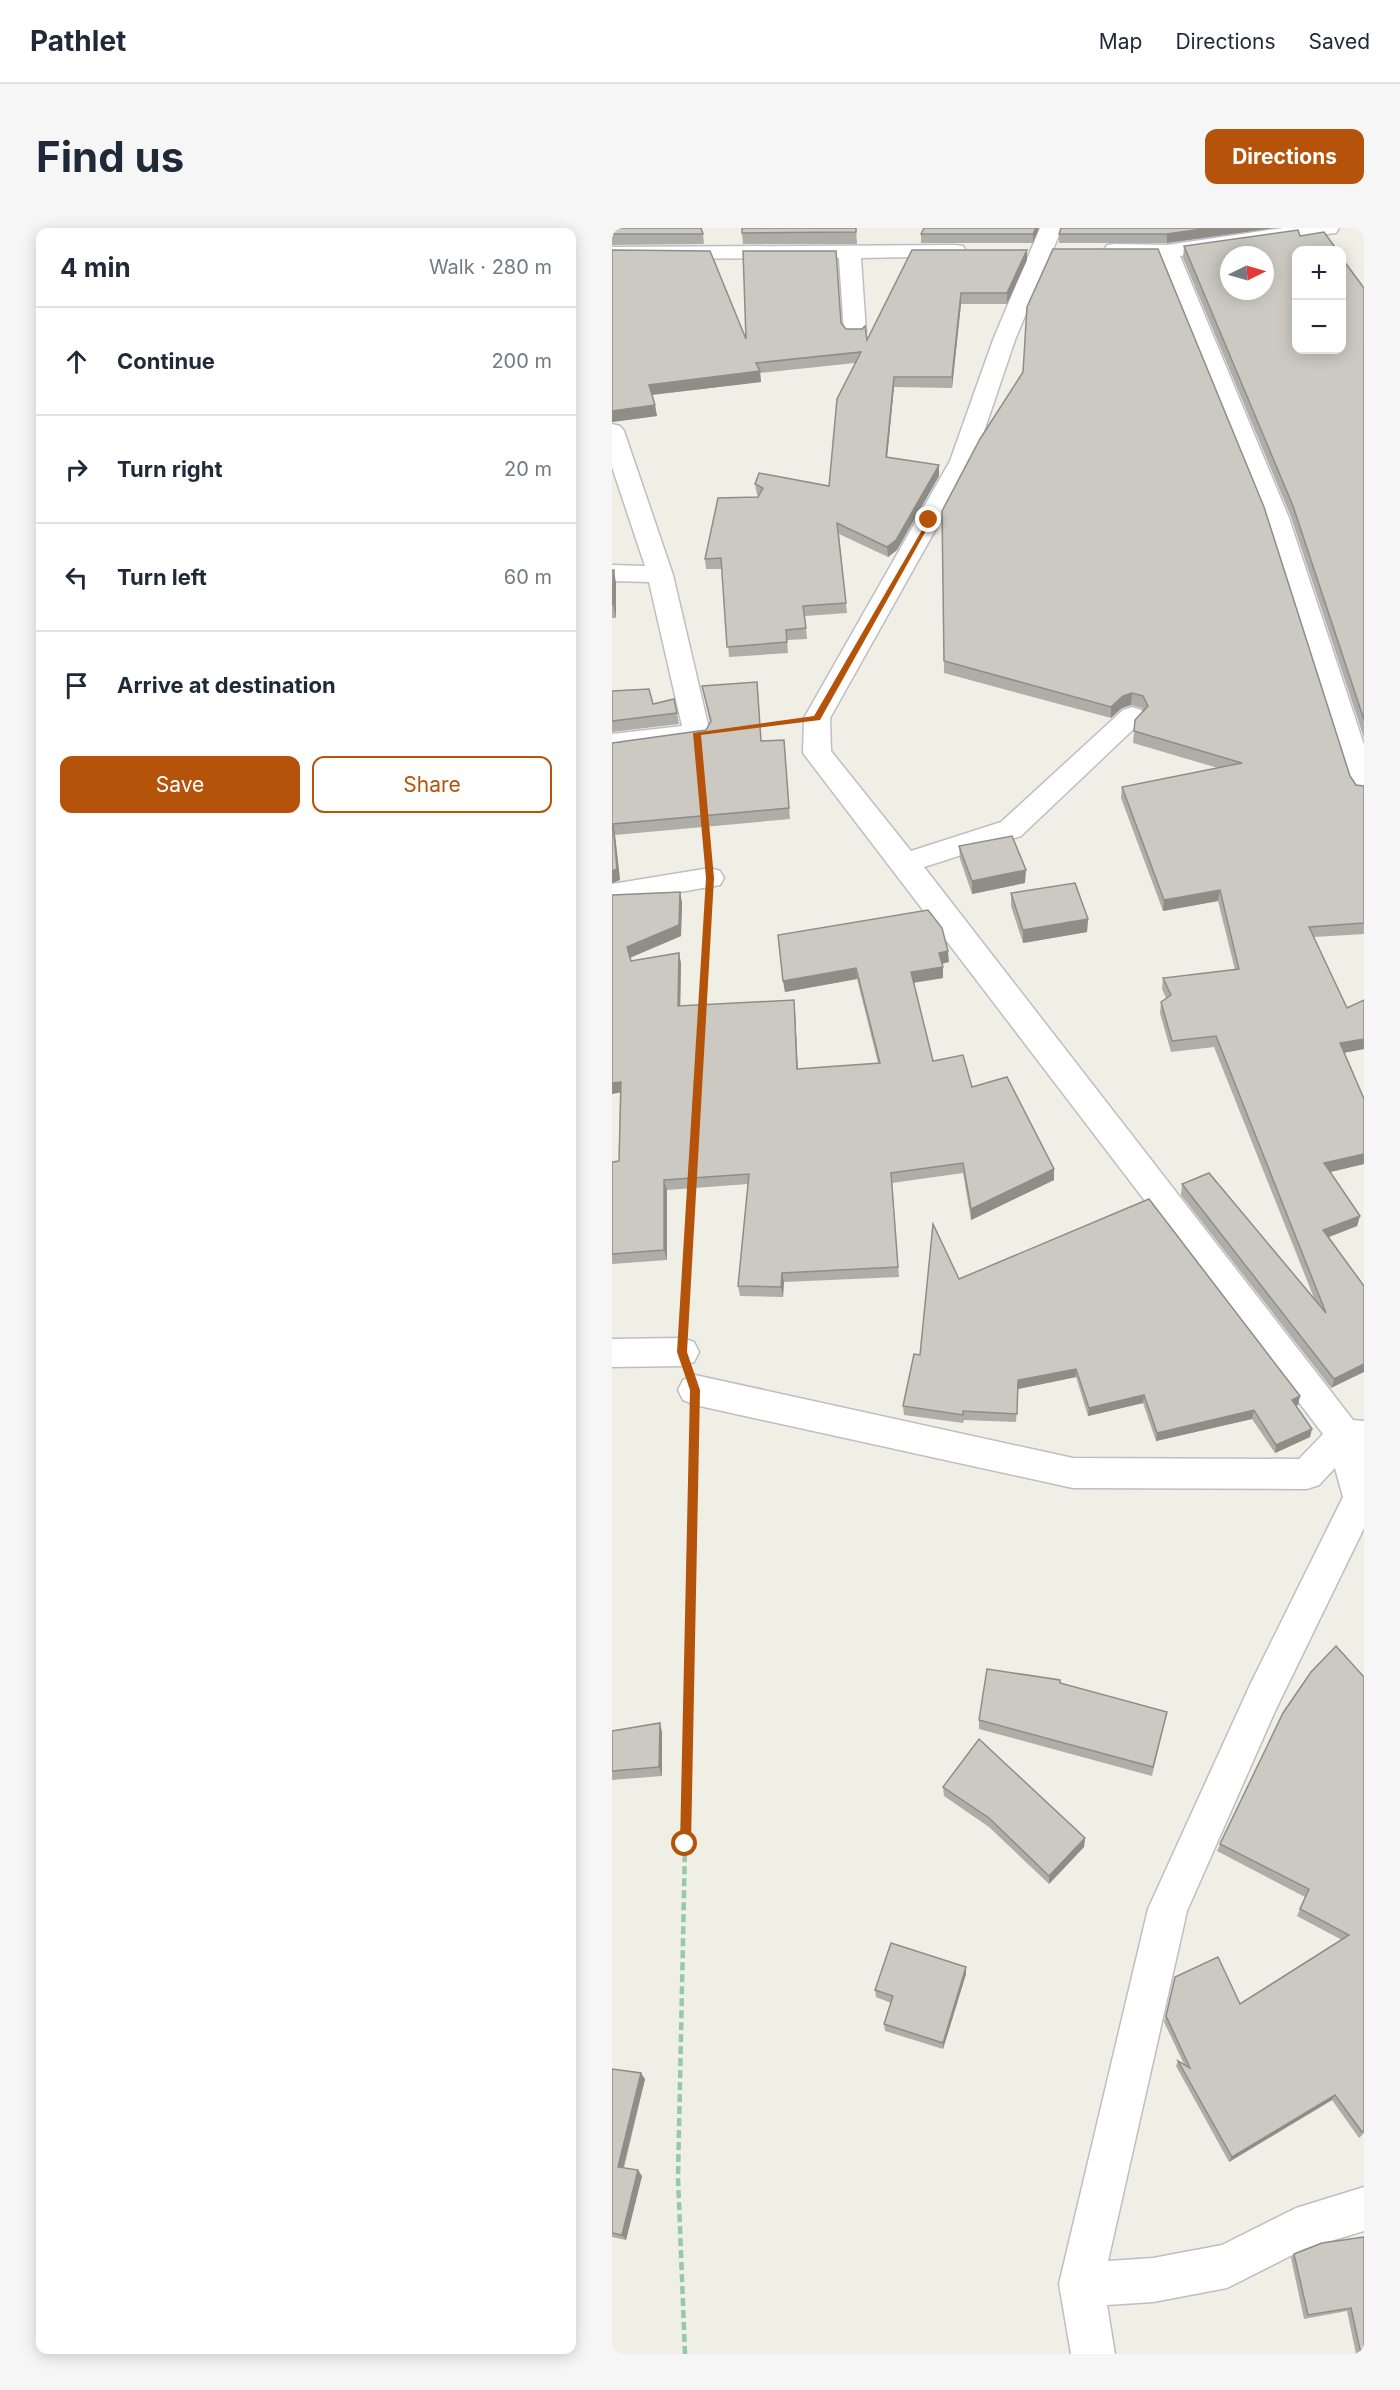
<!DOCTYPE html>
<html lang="en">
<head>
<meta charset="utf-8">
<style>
	:root { --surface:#fff; --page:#f6f6f7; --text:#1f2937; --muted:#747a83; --line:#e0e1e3; --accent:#b45309 }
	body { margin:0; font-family:Inter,sans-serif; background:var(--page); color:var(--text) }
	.controls { position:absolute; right:18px; top:18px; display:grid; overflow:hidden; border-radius:12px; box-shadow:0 3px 15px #0003 }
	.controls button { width:54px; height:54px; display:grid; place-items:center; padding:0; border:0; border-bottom:2px solid var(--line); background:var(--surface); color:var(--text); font:30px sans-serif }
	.compass { position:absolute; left:608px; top:18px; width:54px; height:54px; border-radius:50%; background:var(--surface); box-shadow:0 3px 15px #0003; rotate:85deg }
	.stop { position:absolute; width:18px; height:18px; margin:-14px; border:4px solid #b45309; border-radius:50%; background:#fff }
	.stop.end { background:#b45309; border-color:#fff; box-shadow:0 2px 6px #0008 }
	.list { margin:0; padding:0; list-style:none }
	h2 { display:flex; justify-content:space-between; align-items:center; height:78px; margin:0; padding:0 24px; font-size:26px }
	h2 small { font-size:20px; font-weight:400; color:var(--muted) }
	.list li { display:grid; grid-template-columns:39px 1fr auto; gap:18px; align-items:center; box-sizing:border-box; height:108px; padding:0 24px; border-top:2px solid var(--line) }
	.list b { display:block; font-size:22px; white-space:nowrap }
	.list em { font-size:20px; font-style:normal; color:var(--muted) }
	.actions { display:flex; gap:12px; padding:18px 24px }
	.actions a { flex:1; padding:14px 0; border:2px solid var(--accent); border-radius:12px; text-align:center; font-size:21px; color:var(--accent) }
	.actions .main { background:var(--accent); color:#fff }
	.icon { flex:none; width:33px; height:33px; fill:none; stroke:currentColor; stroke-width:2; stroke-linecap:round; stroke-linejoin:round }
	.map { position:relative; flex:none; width:752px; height:2126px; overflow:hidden; border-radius:12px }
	header { display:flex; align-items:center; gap:36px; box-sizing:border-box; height:84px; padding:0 30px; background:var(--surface); border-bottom:2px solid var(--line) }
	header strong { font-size:28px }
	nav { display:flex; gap:33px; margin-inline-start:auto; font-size:21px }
	.intro { display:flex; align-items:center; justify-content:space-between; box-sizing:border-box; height:144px; padding:0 36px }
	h1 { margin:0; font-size:42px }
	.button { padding:15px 27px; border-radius:12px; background:var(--accent); color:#fff; font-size:21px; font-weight:700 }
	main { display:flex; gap:36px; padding:0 36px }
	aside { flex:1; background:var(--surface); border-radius:12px; box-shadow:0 3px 15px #0003 }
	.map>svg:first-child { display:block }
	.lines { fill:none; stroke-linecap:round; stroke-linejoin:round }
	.minor-casing { stroke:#bdbec5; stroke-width:3 }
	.path-far2 { stroke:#97c8a9; stroke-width:3; stroke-dasharray:4.5 2; stroke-linecap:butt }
	.path-far1 { stroke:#97c8a9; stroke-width:4; stroke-dasharray:5 3; stroke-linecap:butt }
	.path { stroke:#97c8a9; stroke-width:4.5; stroke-dasharray:8 4; stroke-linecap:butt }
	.minor { fill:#fff; fill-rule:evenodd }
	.wall { fill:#afada7 }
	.shaded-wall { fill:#8e8d88 }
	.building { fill:#cbc9c2; stroke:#8e8d88; stroke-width:1.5; fill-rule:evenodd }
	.route { fill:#b45309 }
</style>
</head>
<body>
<header>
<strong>Pathlet</strong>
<nav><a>Map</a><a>Directions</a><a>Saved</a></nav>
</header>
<div class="intro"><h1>Find us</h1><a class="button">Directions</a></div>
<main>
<aside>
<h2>4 min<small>Walk · 280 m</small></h2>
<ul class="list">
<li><svg class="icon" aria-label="ahead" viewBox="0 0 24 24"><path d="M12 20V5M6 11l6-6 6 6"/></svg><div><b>Continue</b></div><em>200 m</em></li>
<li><svg class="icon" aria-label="right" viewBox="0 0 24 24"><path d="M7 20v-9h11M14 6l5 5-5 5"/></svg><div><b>Turn right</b></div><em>20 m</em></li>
<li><svg class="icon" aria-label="left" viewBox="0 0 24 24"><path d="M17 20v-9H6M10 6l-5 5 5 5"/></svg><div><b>Turn left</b></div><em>60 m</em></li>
<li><svg class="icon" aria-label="arrive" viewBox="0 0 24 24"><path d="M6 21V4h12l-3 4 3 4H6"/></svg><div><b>Arrive at destination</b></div></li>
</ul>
<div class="actions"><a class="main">Save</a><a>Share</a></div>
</aside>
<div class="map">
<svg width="752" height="2126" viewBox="0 0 752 2126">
	<rect width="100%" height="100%" fill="#f0efe5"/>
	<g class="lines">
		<defs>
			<g id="minor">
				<polygon points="428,0 450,0 403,112 362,233 218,490 219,523 299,623 389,594 511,482 520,479 529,482 533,488 529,494 409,608 312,639 741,1192 752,1193 752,1300 664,1481 575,1683 496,2033 541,2030 610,2017 684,1980 752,1959 752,2003 692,2021 615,2060 541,2074 495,2077 503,2126 459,2126 447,2056 536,1681 638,1457 731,1269 723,1240 707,1257 695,1261 461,1260 83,1177 71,1172 66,1162 71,1152 83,1147 461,1230 687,1231 711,1206 191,525 192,490 338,233 381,112"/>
				<polygon points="671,0 727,0 724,5 716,6 568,28 677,290 752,517 752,568 742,566 738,559 653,290 547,29 495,27 492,22 495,17 503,16 555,17"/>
				<polygon points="343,17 351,18 354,23 351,28 249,30 254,104 251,109 235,109 232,104 227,30 0,31 0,19"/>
				<polygon points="0,196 8,198 12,203 61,347 98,505 95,511 0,524 0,506 70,498 37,354 0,353 0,337 33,338 0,239"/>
				<polygon points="98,640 108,643 112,650 108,657 0,676 0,656"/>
				<polygon points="70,1110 82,1114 87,1124 82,1134 70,1138 0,1139 0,1111"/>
			</g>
		</defs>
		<!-- minor casing -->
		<use href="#minor" class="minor-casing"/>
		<!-- path-far2 -->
		<polyline class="path-far2" points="143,498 169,495"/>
		<!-- path-far1 -->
		<g class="path-far1">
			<polyline points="93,594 95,617"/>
			<polyline points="90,781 96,684"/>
			<polyline points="72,1087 80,957"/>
			<polyline points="81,1238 82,1200"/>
		</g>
		<!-- path -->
		<polyline class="path" points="73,2126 66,1950 81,1237"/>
		<!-- minor -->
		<use href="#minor" class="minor"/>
	</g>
	<!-- wall -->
	<g class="wall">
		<polygon points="0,0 91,6 92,16 0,17"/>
		<polygon points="244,0 245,16 131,16 130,5"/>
		<polygon points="427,0 421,15 309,15 309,6"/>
		<polygon points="449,0 661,0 555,15 447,15 447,6"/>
		<polygon points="688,8 752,60 752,510 679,289 571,30 572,18"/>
		<polygon points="0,22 134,111 229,95 234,101 255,112 415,22 415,32 395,76 349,76 340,160 282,159 275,230 327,237 327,248 285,322 276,329 227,306 235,385 193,388 195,411 175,412 176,425 117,429 110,341 94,341 93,331 146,269 147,268 145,267 143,256 217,258 243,135 148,145 149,154 40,167 45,188 0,194"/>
		<polygon points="330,283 738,548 744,557 752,558 752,706 702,709 752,821 732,825 752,871 752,936 718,944 748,988 745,998 717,1009 752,1058 719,1160 569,967 570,956 702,1070 602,819 559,824 548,785 549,774 554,770 550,761 551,750 623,742 606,673 551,683 509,570 510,559 606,540 521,515 523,492 531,483 530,480 519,477 510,480 499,490 332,445"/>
		<polygon points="0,342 4,355 4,390 0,390"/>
		<polygon points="90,458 146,466 149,513 172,512 178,591 3,607 8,652 0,655 0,515 94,502 98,494"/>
		<polygon points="0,463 65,485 67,496 0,504"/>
		<polygon points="347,618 413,655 360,666 348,631"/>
		<polygon points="68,664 70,675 69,708 18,730 19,733 67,725 69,736 68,778 183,783 186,841 266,835 245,751 173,764 166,707 337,734 330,736 331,750 301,755 321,833 360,859 442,941 442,952 359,992 351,945 280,955 287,1049 172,1054 171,1069 128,1068 126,1058 136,956 55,962 55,1032 0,1036 0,934 7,933 8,865 0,667"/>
		<polygon points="399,665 476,691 475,704 411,715 399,678"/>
		<polygon points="347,1051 688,1168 686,1177 684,1177 698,1209 663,1225 640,1191 544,1213 531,1175 476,1188 464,1149 406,1161 404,1194 352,1192 351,1195 292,1187 291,1178 308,1127"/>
		<polygon points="724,1418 752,1905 747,1910 720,1872 617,1934 564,1838 566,1833 572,1836 552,1794 563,1749 628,1776 730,1712 685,1688 693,1669 605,1623 608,1616"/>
		<polygon points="448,1455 555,1484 540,1548 367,1501 367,1492"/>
		<polygon points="0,1503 50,1504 50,1548 0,1552"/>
		<polygon points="331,1559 473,1610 472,1619 437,1656 377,1599 332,1568"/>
		<polygon points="354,1739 354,1746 331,1821 273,1803 272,1796 279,1775 264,1769 263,1762"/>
		<polygon points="0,1841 33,1851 12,1940 30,1948 14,2012 0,2009"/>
		<polygon points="752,2009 752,2126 744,2126 735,2083 692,2091 679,2030 682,2026"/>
	</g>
	<!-- shaded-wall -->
	<g class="shaded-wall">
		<polygon points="424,0 427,0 421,15 421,6"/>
		<polygon points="597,0 661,0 555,15 555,6"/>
		<polygon points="415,22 415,32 395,76 395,65"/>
		<polygon points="349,65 349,76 340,160 340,149"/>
		<polygon points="148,143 149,154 38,167 37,157"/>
		<polygon points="282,149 282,159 274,240 274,229"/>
		<polygon points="43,177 45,188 0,194 0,183"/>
		<polygon points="327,237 327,248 285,322 276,329 275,319"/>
		<polygon points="2,342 4,355 4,390 1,376"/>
		<polygon points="520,465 519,477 510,480 499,490 499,479 511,468"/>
		<polygon points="1,596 3,607 8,652 0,655"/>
		<polygon points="414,642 413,655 360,666 360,653"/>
		<polygon points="608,662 606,673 551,683 552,672"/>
		<polygon points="68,664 70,675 69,708 17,730 15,719"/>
		<polygon points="476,691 475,704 411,715 411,702"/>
		<polygon points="336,723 337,734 327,736 327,725"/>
		<polygon points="67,725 69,736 68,789 66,778"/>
		<polygon points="331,739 331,750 299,755 299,744"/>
		<polygon points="244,740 245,751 173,764 171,753"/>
		<polygon points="182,772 183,783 186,851 185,841"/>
		<polygon points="752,811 752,821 725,826 728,815"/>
		<polygon points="9,854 11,864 0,866 0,855"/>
		<polygon points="752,926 752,936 710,946 712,935"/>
		<polygon points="442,941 442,952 359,992 359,981"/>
		<polygon points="52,952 55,962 55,1032 52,1022"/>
		<polygon points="748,988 745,998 709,1012 711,1002"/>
		<polygon points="170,1045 172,1054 171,1069 169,1059"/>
		<polygon points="752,1136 752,1144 719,1160 722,1151"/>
		<polygon points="464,1141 464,1149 406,1161 404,1194 406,1152"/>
		<polygon points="532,1167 531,1175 476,1188 477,1180"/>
		<polygon points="688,1168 686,1177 678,1180 680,1172"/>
		<polygon points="642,1182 640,1191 544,1213 545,1205"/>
		<polygon points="700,1201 698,1209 663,1225 664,1217"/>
		<polygon points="48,1495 50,1504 50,1548 47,1539"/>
		<polygon points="473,1610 472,1619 437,1656 437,1648"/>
		<polygon points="354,1739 354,1746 331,1821 331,1815"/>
		<polygon points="29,1845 33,1851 10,1944 6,1939"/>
		<polygon points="723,1867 720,1872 617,1934 620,1929"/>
		<polygon points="26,1942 30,1948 14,2012 10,2007"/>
	</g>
	<!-- building -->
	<g class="building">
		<polygon points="0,0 89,0 91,6 0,6"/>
		<polygon points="130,0 244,0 244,4 130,5"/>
		<polygon points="312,0 424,0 421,6 309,6"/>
		<polygon points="449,0 597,0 555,6 447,6"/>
		<path d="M686,2L688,8L712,4L725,22H684V122H729V29L752,60V492L681,278L572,18ZM617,27H653V63H617Z"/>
		<polygon points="441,21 546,21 652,279 738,548 744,557 752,558 752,695 697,699 735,780 752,772 752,811 728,815 752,871 752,926 712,935 748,988 711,1002 752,1058 752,1136 722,1151 570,956 597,945 714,1085 604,808 560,813 549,774 559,767 551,750 627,741 608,662 552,672 510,559 630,535 522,503 523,492 536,478 531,468 520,465 511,468 499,479 332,433 330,283 368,211 411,144 415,79"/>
		<polygon points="0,22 98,23 134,111 131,23 224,23 229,95 234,101 250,101 253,98 255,112 300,22 415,22 395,65 349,65 340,149 282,149 274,229 327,237 284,312 275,319 225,295 234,375 191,378 194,400 174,402 175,414 115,419 109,330 93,331 106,270 146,269 151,260 143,256 147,245 217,258 225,171 249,124 144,135 148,143 37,157 43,177 0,183"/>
		<polygon points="0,342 2,342 1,376 0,377"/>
		<polygon points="145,454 149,513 172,512 177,580 1,596 5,641 0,643 0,515 94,502 99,493 90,458"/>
		<polygon points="37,461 41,476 62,471 65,485 0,493 0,463"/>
		<polygon points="400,608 414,642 360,653 347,618"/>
		<polygon points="463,655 476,691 411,702 399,665"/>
		<polygon points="68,664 67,697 15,719 19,733 67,725 66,778 182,772 185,841 268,835 244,740 171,753 166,707 316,682 330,700 336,723 327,725 331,739 299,744 321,833 351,827 360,859 395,849 442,941 359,981 351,935 279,945 286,1039 170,1045 169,1059 126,1058 137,946 52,952 52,1022 0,1026 0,934 7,933 9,854 0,855 0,667"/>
		<polygon points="537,971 688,1168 680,1172 700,1201 664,1217 642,1182 545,1205 532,1167 477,1180 464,1141 406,1152 405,1186 351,1183 351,1187 291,1178 302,1126 308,1127 321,996 347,1051"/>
		<polygon points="724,1418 752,1449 752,1903 750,1904 723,1867 620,1929 566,1833 578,1840 554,1788 563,1749 606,1729 628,1776 737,1707 688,1681 697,1661 608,1616 671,1485 699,1444"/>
		<polygon points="375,1441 448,1452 448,1455 555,1484 541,1539 367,1492"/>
		<polygon points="48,1495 47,1539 0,1543 0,1503"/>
		<polygon points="367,1511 473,1610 437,1648 377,1590 331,1559"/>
		<polygon points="279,1715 354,1739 331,1815 272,1796 281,1768 263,1762"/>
		<polygon points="0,1841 29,1845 6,1939 26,1942 10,2007 0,2005"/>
		<polygon points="752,2009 752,2126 749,2126 739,2080 696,2087 682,2026 710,2015"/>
	</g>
	<!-- route -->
	<polygon class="route" points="317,290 320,292 208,492 89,507 102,650 75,1124 88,1162 79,1616 73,1621 68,1616 78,1162 65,1124 94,650 81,505 202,488"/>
</svg>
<div class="controls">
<button>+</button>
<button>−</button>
</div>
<svg class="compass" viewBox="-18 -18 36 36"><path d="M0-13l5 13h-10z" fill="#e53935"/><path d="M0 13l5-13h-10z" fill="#747a83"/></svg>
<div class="stop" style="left:73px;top:1616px"></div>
<div class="stop end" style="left:317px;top:292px"></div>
</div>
</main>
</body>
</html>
